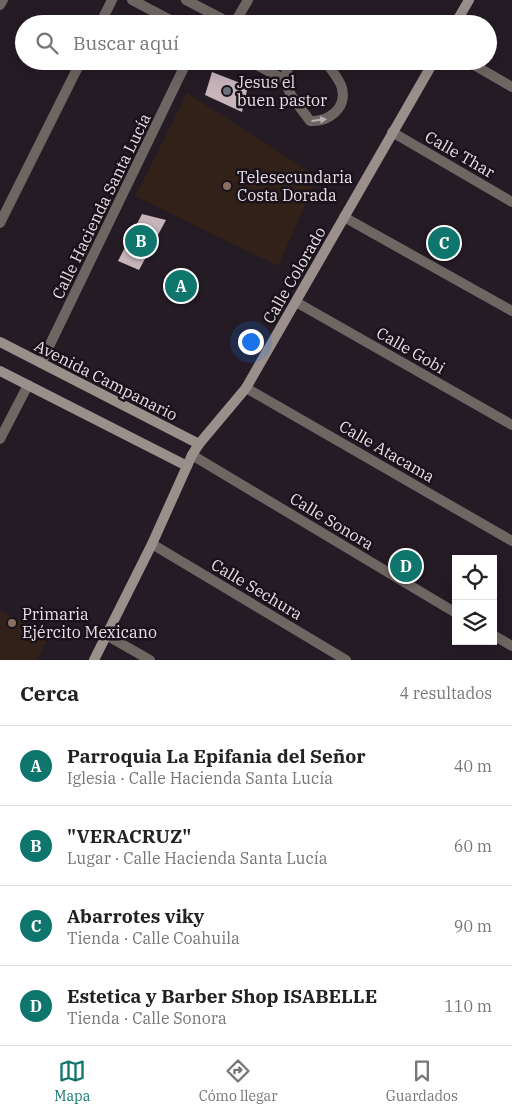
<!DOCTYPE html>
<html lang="es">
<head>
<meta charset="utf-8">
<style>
	:root { --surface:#fff; --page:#f6f6f6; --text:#222; --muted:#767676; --line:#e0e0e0; --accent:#0f766e }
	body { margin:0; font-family:"IBM Plex Serif",serif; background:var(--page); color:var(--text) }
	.controls { position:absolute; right:15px; bottom:15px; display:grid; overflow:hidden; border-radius:0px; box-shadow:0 5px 20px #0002 }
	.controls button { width:45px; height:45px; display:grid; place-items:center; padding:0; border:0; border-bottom:1px solid var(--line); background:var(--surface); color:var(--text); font:25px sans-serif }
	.you { position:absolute; left:250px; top:341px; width:18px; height:18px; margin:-12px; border:4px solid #fff; border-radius:50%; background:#1a73e8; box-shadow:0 0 0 8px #1a73e833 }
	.badge { display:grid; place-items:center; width:32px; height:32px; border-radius:50%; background:var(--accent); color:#fff; font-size:16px; font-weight:700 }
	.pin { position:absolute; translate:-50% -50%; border:2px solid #fff; box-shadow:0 1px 5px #0006 }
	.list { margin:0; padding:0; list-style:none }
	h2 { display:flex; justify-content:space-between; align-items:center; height:65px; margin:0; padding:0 20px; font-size:21px }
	h2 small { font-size:16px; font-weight:400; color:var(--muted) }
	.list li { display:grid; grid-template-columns:32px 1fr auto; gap:15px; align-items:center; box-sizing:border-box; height:80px; padding:0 20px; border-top:1px solid var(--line) }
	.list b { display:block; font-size:19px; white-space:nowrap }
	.list p { margin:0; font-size:16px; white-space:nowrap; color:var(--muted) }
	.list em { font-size:16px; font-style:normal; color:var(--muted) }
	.icon { flex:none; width:28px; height:28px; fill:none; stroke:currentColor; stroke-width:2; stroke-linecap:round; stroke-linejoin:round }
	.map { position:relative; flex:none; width:512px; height:660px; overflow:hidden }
	.search { position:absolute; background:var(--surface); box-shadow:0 5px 20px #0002; left:15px; right:15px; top:15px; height:55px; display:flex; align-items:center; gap:12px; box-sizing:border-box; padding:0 18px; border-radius:28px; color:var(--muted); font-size:19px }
	.sheet { height:385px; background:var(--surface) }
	nav { display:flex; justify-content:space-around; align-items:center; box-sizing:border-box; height:70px; border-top:1px solid var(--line); background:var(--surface); font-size:14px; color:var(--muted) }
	nav a { display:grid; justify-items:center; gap:2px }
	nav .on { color:var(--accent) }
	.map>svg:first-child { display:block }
	.education { fill:#322119 }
	.building { fill:#c7b5bb }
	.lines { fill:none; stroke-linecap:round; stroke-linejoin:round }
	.street { stroke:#6d6663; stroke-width:10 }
	.secondary { stroke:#9a8f8a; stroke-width:10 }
	.oneway { fill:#b6afb2 }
	.worship-dot { fill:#6b7280; stroke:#1a121a; stroke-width:2 }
	.education-dot { fill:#8d6e63; stroke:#1a121a; stroke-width:2 }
	.labels { text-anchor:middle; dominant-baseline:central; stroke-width:5; stroke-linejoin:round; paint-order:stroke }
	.poi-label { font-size:16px; fill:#e6e0e6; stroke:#1a121a; text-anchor:start }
	.street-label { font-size:16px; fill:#e6e0e6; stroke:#1a121a }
</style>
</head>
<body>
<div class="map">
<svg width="512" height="660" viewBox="0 0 512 660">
	<rect width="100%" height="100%" fill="#241b24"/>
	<!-- education -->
	<g class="education">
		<polygon points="187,93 318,177 278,266 135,196"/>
		<polygon points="0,611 49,636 37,660 0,660"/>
	</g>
	<!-- building -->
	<g class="building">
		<polygon points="212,72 248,86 242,112 205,95"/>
		<polygon points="142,214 166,220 139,270 118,261"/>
	</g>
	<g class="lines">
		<!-- street -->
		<g class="street">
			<polyline points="132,0 178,24"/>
			<polyline points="186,0 232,24"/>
			<polyline points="0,5 3,0"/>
			<polyline points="100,24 112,0"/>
			<polyline points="234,24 248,0"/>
			<polyline points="249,61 285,80"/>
			<path d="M293,61C273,82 298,103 310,121C328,122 347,109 342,88C339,78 331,70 325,61"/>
			<polyline points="467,61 512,87"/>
			<polyline points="392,132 512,202"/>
			<polyline points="344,217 512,311"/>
			<polyline points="0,223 81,61"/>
			<polyline points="296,302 512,425"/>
			<polyline points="41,363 187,61"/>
			<polyline points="246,388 512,541"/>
			<polyline points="0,439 28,385"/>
			<polyline points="192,455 456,613"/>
			<polyline points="152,544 346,660"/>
			<polyline points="106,635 150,660"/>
			<polyline points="493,635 512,646"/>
		</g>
		<!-- secondary -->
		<g class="secondary">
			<polyline points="455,24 469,0"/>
			<polyline points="0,342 199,444"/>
			<polyline points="0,371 187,466"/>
			<polyline points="94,660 152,544 192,455 199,444 246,388 434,61"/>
		</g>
	</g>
	<!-- one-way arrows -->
	<defs><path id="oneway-solid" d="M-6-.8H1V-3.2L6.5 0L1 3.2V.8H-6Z" transform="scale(1.25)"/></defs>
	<use class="oneway" href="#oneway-solid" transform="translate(319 120) rotate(-7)"/>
	<!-- markers -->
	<circle class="worship-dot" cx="227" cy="91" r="5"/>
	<g class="education-dot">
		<circle cx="227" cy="186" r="5"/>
		<circle cx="12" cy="623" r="5"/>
	</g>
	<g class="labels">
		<!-- poi labels -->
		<g class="poi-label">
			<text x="237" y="82">Jesus el<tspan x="237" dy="18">buen pastor</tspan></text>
			<text x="237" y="177">Telesecundaria<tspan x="237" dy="18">Costa Dorada</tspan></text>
			<text x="22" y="614">Primaria<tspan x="22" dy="18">Ejército Mexicano</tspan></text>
		</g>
		<!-- street labels -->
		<g class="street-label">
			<text transform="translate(460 154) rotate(30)">Calle Thar</text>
			<text transform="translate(101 206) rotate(-64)">Calle Hacienda Santa Lucía</text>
			<text transform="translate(294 275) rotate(-60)">Calle Colorado</text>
			<text transform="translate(411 350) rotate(30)">Calle Gobi</text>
			<text transform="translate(106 380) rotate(27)">Avenida Campanario</text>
			<text transform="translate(387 451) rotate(30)">Calle Atacama</text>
			<text transform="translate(332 521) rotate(31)">Calle Sonora</text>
			<text transform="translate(257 589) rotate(31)">Calle Sechura</text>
		</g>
	</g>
</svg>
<div class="controls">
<button><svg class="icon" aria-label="locate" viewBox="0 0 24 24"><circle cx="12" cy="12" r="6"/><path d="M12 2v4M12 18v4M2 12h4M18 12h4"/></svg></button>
<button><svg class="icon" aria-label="layers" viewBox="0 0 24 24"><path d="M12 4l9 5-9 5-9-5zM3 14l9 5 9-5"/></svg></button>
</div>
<div class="you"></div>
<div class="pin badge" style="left:181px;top:286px">A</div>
<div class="pin badge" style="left:141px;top:241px">B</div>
<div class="pin badge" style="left:444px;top:243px">C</div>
<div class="pin badge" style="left:406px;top:566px">D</div>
<div class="search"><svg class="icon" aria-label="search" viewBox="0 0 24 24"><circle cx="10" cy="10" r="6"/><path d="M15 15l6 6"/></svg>Buscar aquí</div>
</div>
<section class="sheet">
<h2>Cerca<small>4 resultados</small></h2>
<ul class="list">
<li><span class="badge">A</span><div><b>Parroquia La Epifania del Señor</b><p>Iglesia · Calle Hacienda Santa Lucía</p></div><em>40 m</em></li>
<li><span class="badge">B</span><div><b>&quot;VERACRUZ&quot;</b><p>Lugar · Calle Hacienda Santa Lucía</p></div><em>60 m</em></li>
<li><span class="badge">C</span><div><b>Abarrotes viky</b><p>Tienda · Calle Coahuila</p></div><em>90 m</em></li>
<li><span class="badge">D</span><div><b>Estetica y Barber Shop ISABELLE</b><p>Tienda · Calle Sonora</p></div><em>110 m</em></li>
</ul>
</section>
<nav>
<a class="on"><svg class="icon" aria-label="map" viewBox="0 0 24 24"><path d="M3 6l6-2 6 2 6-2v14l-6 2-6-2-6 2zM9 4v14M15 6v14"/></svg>Mapa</a>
<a><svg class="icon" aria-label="directions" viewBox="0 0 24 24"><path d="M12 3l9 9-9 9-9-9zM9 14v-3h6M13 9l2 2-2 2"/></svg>Cómo llegar</a>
<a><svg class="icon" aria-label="saved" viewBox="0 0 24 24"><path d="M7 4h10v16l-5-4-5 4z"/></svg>Guardados</a>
</nav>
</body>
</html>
